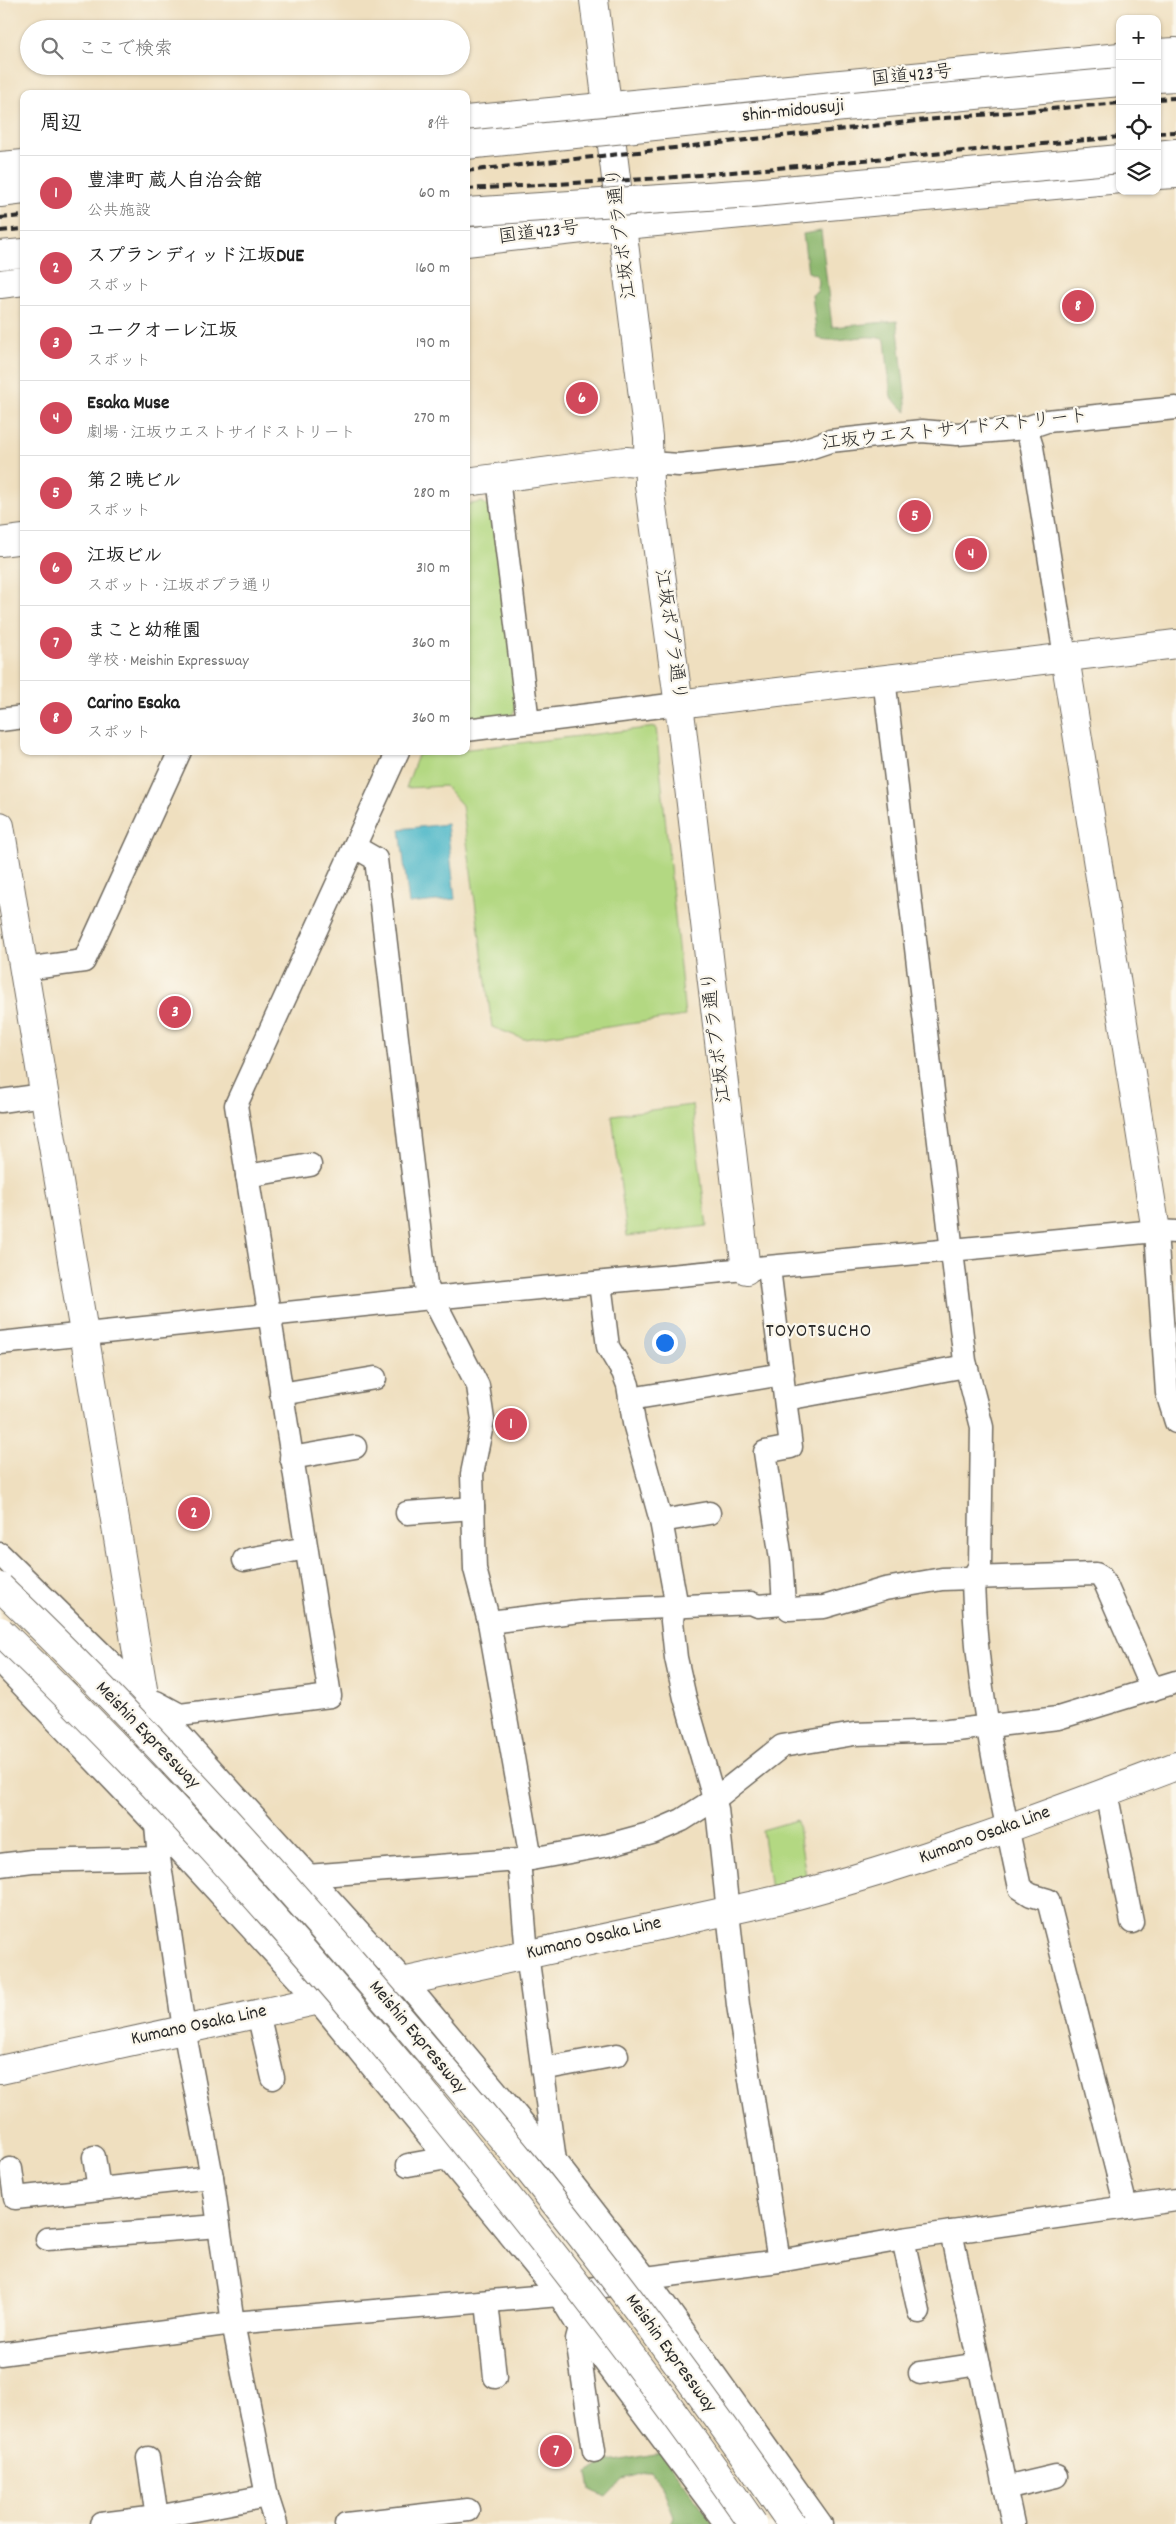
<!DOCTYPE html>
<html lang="ja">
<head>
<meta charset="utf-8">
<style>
	:root { --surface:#fff; --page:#f6f6f6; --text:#222; --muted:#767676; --line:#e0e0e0; --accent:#d1495b }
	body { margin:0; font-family:Dekko,"Klee One",sans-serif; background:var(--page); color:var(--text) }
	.controls { position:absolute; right:15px; top:15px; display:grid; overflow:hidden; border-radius:10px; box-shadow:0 1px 4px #0004 }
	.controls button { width:45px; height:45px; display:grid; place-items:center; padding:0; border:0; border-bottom:1px solid var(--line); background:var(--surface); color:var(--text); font:25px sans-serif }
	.you { position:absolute; left:664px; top:1342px; width:18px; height:18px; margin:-12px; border:4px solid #fff; border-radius:50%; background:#1a73e8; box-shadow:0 0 0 8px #1a73e833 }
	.badge { display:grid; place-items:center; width:32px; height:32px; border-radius:50%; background:var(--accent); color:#fff; font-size:16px; font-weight:700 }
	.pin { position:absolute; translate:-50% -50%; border:2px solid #fff; box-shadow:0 1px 5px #0006 }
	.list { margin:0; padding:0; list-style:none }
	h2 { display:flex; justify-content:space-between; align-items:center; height:65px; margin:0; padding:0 20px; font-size:21px }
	h2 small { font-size:16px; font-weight:400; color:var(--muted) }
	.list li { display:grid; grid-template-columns:32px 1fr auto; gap:15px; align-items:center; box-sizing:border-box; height:75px; padding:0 20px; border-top:1px solid var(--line) }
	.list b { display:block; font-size:19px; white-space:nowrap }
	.list p { margin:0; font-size:16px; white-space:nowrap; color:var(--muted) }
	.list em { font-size:16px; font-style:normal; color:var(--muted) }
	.icon { flex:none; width:28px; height:28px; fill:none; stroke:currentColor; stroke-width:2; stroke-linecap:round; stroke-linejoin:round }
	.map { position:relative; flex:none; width:1176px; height:2524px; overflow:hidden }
	.search { position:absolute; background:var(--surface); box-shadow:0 1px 4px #0004; left:20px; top:20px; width:450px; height:55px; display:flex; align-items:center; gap:12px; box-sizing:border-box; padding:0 18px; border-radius:28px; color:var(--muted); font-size:19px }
	.panel { position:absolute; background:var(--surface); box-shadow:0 1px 4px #0004; left:20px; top:90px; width:450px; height:665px; border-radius:10px }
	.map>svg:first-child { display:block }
	.green { fill:#b3d882; stroke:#6f8256 }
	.forest { fill:#8eb870; stroke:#5c724e }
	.water { fill:#4ab6c7; stroke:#3a7079 }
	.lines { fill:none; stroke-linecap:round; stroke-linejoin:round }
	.street-casing { stroke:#706a5f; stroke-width:25 }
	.secondary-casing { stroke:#706a5f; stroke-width:30 }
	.highway-casing { stroke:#706a5f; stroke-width:30 }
	.street { stroke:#fff; stroke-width:22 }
	.secondary { stroke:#fff; stroke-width:28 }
	.highway { stroke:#fff; stroke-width:28 }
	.rail { stroke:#2b2b2b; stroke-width:4; stroke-dasharray:8 4; stroke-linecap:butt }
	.highway-bridge-casing { stroke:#706a5f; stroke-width:30; stroke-linecap:butt }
	.highway-bridge { stroke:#fff; stroke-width:28 }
	.labels { text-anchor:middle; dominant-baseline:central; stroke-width:4.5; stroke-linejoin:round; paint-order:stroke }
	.street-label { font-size:19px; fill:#2b2b2b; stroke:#fbf7ec }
	.neighbourhood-label { font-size:20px; letter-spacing:1px; fill:#2b2b2b; stroke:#fbf7ec }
</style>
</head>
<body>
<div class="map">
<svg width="1176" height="2524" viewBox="0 0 1176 2524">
	<rect width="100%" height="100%" fill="#fbf7ec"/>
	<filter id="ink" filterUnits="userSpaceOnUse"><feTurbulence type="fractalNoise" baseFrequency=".02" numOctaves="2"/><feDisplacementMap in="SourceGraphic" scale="10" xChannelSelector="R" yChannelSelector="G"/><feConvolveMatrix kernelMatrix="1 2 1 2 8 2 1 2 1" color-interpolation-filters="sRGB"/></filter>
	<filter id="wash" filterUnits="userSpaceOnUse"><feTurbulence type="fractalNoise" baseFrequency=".0096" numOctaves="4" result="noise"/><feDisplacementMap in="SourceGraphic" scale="20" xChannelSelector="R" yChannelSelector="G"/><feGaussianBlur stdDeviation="1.12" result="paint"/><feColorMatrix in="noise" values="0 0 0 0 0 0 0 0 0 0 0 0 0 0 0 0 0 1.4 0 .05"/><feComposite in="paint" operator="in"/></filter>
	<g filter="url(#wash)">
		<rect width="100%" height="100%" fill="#efdfbf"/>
		<!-- green -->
		<g class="green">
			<polygon points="482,502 492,509 518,706 509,719 466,724 466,505"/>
			<polygon points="656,727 685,1016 524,1039 492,1027 462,805 445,786 406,788 418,755"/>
			<polygon points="692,1105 707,1226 627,1236 612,1115"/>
			<polygon points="797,1820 807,1882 771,1890 762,1830"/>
		</g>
		<!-- forest -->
		<g class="forest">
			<path d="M821,231L832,327L897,321L907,412L891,398L885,340C864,331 839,345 817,338L812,295L817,292L819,282L816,275L808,272L803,234Z"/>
			<polygon points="661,2453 714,2524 671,2524 674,2516 663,2488 651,2471 623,2479 606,2497 591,2490 588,2473 603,2463"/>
		</g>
		<!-- water -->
		<polygon class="water" points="447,824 455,899 409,904 400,829"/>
	</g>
	<g filter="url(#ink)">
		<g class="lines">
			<defs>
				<g id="street">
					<polyline points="1026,428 1032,447 1065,657"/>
					<polyline points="649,463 679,465 794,453 830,441 922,431 957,434 1026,428 1047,421 1176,408"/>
					<polyline points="498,478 528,722"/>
					<path d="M884,678L965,1361L982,1427L980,1566L973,1577C975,1684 998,1784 1020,1888L1031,1895L1048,1900L1126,2207"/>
					<polyline points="0,720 24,717"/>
					<polyline points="466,730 678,704"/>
					<polyline points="355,847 376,859 426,1285 478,1386 483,1420 472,1474 475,1569 489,1622 531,1859"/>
					<polyline points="25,969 84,961 180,751"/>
					<polyline points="0,1101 44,1095"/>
					<polyline points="247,1176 310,1165"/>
					<polyline points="1156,1231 1167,1393 1176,1422"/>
					<polyline points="769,1268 791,1447 765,1452 781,1559 784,1604"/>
					<polyline points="600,1283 608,1347 623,1372 628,1385 634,1423 661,1521 675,1596 672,1621 676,1658 685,1698 717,1809 738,2005 779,2261"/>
					<polyline points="0,1343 431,1298 1156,1231 1176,1232"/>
					<polyline points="281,1394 375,1378"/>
					<polyline points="630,1399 783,1374"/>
					<polyline points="786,1399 966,1366"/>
					<polyline points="291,1458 355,1447"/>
					<polyline points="407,1513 473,1508"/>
					<polyline points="661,1521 709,1513"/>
					<polyline points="0,1554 144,1695 405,1982 555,2161 646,2278 821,2524"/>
					<polyline points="244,1560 306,1548"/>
					<polyline points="489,1622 580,1611 751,1603 758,1606 784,1604 789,1609 824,1607 885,1589 942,1579 1096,1574 1101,1577 1106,1585 1152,1690"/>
					<polyline points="0,1662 156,1825 318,2001 559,2295 580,2329 726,2524"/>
					<polyline points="156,1702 180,1715 330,1696 236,1105 398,751"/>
					<polyline points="147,1728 159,1858 184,2029 212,2177 233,2323 267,2496 276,2524"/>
					<polyline points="1106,1792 1132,1922"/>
					<polyline points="519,1860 527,1954 555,2161"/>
					<polyline points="0,1865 32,1861 159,1858"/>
					<polyline points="307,1876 531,1859 608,1845 652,1833 682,1820 715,1799 782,1746 854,1734 948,1731 1058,1718 1176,1682"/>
					<polyline points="258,2013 273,2078"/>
					<polyline points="542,2069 617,2055"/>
					<polyline points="94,2157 99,2189"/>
					<polyline points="408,2165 447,2158"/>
					<polyline points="11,2169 15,2198 212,2177"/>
					<polyline points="951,2232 1013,2524"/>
					<polyline points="47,2239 219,2226"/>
					<polyline points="903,2239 919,2312"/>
					<polyline points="487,2302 495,2377"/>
					<polyline points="580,2329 577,2340 594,2451"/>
					<polyline points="0,2354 233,2323 559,2295 646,2278 779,2261 903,2239 1176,2200"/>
					<polyline points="920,2373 979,2364"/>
					<polyline points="148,2458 157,2517 162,2524"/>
					<polyline points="1005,2488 1056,2476"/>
					<polyline points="101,2524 157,2517 267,2496"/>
					<polyline points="346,2524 468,2510"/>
				</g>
				<g id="secondary">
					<polyline points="594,0 648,437 649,485 682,728 746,1270"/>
					<polyline points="466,482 626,461 649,463"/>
					<polyline points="0,542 24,539"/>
					<polyline points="1065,657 1156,1231"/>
					<polyline points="678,704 1176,644"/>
					<polyline points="0,826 144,1695"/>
					<path d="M0,2070L782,1899C917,1864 1046,1815 1176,1766"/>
				</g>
				<g id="highway">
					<polyline points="1157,53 1176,52"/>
					<polyline points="1157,78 1176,77"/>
					<polyline points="466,120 1120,57"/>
					<polyline points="1157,155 1176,153"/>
					<polyline points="0,166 24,164"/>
					<polyline points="1157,175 1176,174"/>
					<polyline points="0,193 24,190"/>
					<polyline points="466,242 592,228 1120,179"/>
					<polyline points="0,255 24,253"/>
					<polyline points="0,284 24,281"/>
				</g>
			</defs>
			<!-- street casing -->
			<use href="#street" class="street-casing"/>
			<!-- secondary casing -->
			<use href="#secondary" class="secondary-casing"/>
			<!-- highway casing -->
			<use href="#highway" class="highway-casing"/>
			<!-- street -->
			<use href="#street" class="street"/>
			<!-- secondary -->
			<use href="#secondary" class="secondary"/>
			<!-- highway -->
			<use href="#highway" class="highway"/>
			<!-- rail -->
			<g class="rail">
				<polyline points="1157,99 1176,98"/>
				<polyline points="1157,133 1176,132"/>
				<polyline points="466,171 945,118 1120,103"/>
				<polyline points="466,189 665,178 1120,137"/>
				<polyline points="0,218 24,216"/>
				<polyline points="0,231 24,229"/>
			</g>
			<defs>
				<g id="highway-bridge">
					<polyline points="466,145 864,105 1120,82"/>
					<polyline points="466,212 752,193 1120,159"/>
					<path d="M0,1587C140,1721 270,1865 395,2012C439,2064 484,2115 527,2168C620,2283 708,2402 792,2524"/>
					<path d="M0,1631C152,1776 291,1933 425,2094C539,2234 650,2375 753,2524"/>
				</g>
			</defs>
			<!-- highway-bridge casing -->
			<use href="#highway-bridge" class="highway-bridge-casing"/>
			<!-- highway-bridge -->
			<use href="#highway-bridge" class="highway-bridge"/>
		</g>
	</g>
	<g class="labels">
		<!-- street labels -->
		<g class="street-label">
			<text transform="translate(912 77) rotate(-6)">国道423号</text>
			<text transform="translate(793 112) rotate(-6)">shin-midousuji</text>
			<text transform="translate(623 233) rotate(-97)">江坂ポプラ通り</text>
			<text transform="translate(539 234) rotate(-7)">国道423号</text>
			<text transform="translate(955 431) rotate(-6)">江坂ウエストサイドストリート</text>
			<text transform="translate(669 635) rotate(82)">江坂ポプラ通り</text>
			<text transform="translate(718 1037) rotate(-97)">江坂ポプラ通り</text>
			<text transform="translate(147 1736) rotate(46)">Meishin Expressway</text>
			<text transform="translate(985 1836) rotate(-20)">Kumano Osaka Line</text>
			<text transform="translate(594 1939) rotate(-13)">Kumano Osaka Line</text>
			<text transform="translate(199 2026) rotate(-12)">Kumano Osaka Line</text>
			<text transform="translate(417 2038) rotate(50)">Meishin Expressway</text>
			<text transform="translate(670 2354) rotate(54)">Meishin Expressway</text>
		</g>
		<!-- neighbourhood labels -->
		<g class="neighbourhood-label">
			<text x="819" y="1332">TOYOTSUCHO</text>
		</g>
	</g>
</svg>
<div class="controls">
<button>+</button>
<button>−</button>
<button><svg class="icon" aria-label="locate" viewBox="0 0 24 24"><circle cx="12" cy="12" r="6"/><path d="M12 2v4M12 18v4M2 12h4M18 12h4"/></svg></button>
<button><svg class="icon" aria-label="layers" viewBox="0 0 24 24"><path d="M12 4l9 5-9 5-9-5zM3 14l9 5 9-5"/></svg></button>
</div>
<div class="you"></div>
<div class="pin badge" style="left:511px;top:1424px">1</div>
<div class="pin badge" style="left:194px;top:1513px">2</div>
<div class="pin badge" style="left:175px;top:1012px">3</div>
<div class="pin badge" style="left:971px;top:554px">4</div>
<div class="pin badge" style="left:915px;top:516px">5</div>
<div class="pin badge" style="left:582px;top:398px">6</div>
<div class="pin badge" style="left:556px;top:2451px">7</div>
<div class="pin badge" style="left:1078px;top:306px">8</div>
<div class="search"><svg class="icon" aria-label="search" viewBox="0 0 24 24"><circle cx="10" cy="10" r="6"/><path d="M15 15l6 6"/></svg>ここで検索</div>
<section class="panel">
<h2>周辺<small>8件</small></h2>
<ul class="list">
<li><span class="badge">1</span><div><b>豊津町 蔵人自治会館</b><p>公共施設</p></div><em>60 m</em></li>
<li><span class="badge">2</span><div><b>スプランディッド江坂DUE</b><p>スポット</p></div><em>160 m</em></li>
<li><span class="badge">3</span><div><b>ユークオーレ江坂</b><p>スポット</p></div><em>190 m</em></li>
<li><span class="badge">4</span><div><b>Esaka Muse</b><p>劇場 · 江坂ウエストサイドストリート</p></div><em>270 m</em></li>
<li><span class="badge">5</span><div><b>第２暁ビル</b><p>スポット</p></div><em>280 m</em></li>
<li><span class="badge">6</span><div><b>江坂ビル</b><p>スポット · 江坂ポプラ通り</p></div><em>310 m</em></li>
<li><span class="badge">7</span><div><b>まこと幼稚園</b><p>学校 · Meishin Expressway</p></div><em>360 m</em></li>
<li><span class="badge">8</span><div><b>Carino Esaka</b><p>スポット</p></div><em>360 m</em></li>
</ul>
</section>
</div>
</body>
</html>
